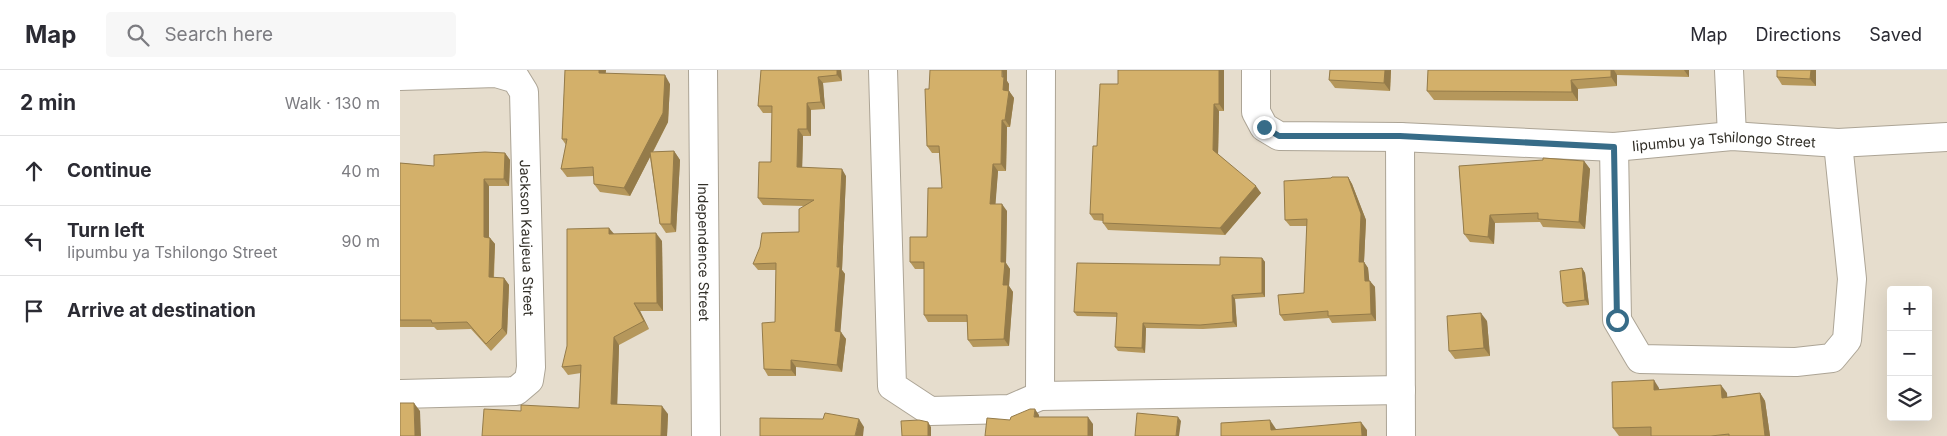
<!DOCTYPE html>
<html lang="en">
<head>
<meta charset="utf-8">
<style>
	:root { --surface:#fff; --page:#f7f7f7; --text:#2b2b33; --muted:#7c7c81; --line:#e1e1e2 }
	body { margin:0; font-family:Inter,sans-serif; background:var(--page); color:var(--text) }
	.controls { position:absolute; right:15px; bottom:15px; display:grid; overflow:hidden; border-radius:5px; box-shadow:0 5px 20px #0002 }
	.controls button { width:45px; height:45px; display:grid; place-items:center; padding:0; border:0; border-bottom:1px solid var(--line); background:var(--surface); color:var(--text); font:25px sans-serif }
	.stop { position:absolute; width:15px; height:15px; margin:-11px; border:4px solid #376c88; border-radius:50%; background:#fff }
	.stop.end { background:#376c88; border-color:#fff; box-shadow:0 1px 5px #0008 }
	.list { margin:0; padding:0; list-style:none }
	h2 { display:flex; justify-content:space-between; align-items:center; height:65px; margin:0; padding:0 20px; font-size:21px }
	h2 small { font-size:16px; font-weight:400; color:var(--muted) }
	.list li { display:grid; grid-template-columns:32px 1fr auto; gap:15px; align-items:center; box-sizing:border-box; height:70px; padding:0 20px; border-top:1px solid var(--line) }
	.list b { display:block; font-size:19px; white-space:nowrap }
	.list p { margin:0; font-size:16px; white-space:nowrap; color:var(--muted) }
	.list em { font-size:16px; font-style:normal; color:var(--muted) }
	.icon { flex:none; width:28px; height:28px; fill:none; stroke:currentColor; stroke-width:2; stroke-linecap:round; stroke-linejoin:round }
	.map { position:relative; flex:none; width:1547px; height:366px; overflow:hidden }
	header { display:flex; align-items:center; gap:30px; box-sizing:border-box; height:70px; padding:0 25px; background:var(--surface); border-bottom:1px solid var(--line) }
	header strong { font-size:24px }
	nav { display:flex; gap:28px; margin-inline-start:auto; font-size:18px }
	.search { width:350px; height:45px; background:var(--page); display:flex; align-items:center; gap:12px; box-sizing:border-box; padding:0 18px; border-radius:5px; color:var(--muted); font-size:19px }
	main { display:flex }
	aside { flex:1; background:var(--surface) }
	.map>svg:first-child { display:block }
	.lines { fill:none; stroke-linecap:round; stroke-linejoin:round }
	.minor-casing { stroke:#aca495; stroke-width:30 }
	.minor { stroke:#fff; stroke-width:28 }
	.wall { fill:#b5975b }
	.shaded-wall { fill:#947b4a }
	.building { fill:#d3b06a; stroke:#947b4a }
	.route { stroke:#376c88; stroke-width:6 }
	.labels { text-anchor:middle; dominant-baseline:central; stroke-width:5; stroke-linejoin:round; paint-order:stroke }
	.street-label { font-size:14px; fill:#322f28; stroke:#f3ebda }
</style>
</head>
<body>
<header>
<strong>Map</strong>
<div class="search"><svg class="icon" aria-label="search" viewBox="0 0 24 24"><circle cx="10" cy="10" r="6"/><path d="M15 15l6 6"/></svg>Search here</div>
<nav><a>Map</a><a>Directions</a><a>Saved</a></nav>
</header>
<main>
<aside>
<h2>2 min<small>Walk · 130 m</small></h2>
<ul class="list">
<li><svg class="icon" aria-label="ahead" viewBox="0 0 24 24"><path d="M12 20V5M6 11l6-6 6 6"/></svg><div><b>Continue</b></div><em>40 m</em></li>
<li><svg class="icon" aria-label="left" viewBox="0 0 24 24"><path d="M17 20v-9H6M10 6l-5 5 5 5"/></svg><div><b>Turn left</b><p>Iipumbu ya Tshilongo Street</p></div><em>90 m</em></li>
<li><svg class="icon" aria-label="arrive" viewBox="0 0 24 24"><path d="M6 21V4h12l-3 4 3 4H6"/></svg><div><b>Arrive at destination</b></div></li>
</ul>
</aside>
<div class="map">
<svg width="1547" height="366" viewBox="0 0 1547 366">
	<rect width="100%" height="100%" fill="#e6ddcd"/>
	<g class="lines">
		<defs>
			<g id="minor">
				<path id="s1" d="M303,0L306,366"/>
				<polyline points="483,0 492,316 530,341 610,339 640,326 1001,320"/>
				<path id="s2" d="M856,0V42L864,57L879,66L1000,67L1214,77L1332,66L1438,73L1547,67"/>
				<polyline points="1329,0 1332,66"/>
				<path id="s3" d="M0,6L96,3L116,9L124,22L131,297L129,310L116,321L0,324"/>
				<polyline points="1000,67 1001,366"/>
				<polyline points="1214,77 1217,250 1240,289 1396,292 1432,288 1447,270 1452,209 1438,73"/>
				<polyline points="640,326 641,0"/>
			</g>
		</defs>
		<!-- minor casing -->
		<use href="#minor" class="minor-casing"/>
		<!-- minor -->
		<use href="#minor" class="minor"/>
	</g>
	<!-- wall -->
	<g class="wall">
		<polygon points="165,0 206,0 205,3 270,14 268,52 253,82 274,81 280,90 276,162 266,163 260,154 250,87 230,126 200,122 194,114 194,106 167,107 161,99 166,75 162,69"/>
		<polygon points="361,0 441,0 442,11 423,13 425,39 411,40 411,66 403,66 402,97 446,106 442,200 445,204 440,262 446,269 442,302 396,297 396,306 368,306 364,299 375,252 376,200 358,200 353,194 399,162 404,136 363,135 358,128 371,92 372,43 363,43 358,36"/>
		<polygon points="824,0 824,41 819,41 818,84 861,123 825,165 708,160 703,153 703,151 694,150 690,144 697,76 718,14"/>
		<polygon points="930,0 991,0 990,21 935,18 929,10"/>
		<polygon points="1028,0 1289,0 1289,7 1217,5 1217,16 1178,19 1178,31 1034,30 1027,21"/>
		<polygon points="1377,0 1416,0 1416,16 1382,15 1377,7"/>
		<polygon points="607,11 609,14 609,21 614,28 610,57 607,57 606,101 598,101 595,134 607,141 606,193 610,199 609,216 613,222 609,276 573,277 568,270 567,252 528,252 524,245 524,199 515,199 510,192 527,167 542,118 539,83 532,83 527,76 529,19"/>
		<polygon points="105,83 110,90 109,116 89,116 89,167 95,174 94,208 104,208 109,215 107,264 91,281 71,259 37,260 34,257 0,257 0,93 34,96"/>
		<polygon points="1184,91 1190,99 1185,159 1143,157 1140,152 1095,153 1094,174 1070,172 1064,164 1059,96"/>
		<polygon points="948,107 952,114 966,150 964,192 968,198 969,211 975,217 976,251 932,253 929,248 884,251 880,245 904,223 907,156 890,156 885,150"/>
		<polygon points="213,164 262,171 263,241 240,241 249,259 219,275 217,334 268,344 267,366 82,366 121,341 179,338 181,303 168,305 162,297"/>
		<polygon points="862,188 865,192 865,227 835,229 837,257 803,259 746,258 745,283 718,281 715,277 717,247 677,246 674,242 820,195"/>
		<polygon points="1182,198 1185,203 1189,235 1167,237 1163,233"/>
		<polygon points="1087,251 1090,286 1055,289 1049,281"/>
		<polygon points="1259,318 1259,320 1327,323 1327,327 1360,323 1365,331 1370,366 1219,366 1213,358"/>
	</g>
	<!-- shaded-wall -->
	<g class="shaded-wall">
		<polygon points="199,0 206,0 205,11 199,3"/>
		<polygon points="437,0 441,0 442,11 437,5"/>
		<polygon points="602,0 607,0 607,11 609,14 608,27 603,20"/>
		<polygon points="819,0 824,0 824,41 819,34"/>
		<polygon points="985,0 991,0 990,21 984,13"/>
		<polygon points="1211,0 1214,0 1217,5 1217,16 1211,7"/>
		<polygon points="1284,0 1289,0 1289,7"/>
		<polygon points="1411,0 1416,0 1416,16 1410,9"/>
		<polygon points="265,5 270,14 268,52 230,126 224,118"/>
		<polygon points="418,7 423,13 425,39 421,32"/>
		<polygon points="1171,10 1178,19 1178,31 1172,22"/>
		<polygon points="609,21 614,28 610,57 605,50"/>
		<polygon points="407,33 411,40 411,66 407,59"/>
		<polygon points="814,34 819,41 818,86 813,80"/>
		<polygon points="602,50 607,57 606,101 601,94"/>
		<polygon points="398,59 403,66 402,104 397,97"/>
		<polygon points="274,81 280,90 276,162 271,154"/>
		<polygon points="105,83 110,90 109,116 104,109"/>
		<polygon points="1184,91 1190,99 1185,159 1179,152"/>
		<polygon points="593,94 598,101 595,141 590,134"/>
		<polygon points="442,99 446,106 442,200 445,204 440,268 435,261"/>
		<polygon points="948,107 952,114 966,150 964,192 968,198 970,217 965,211 959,192"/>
		<polygon points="84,109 89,116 89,174 84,167"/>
		<polygon points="856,116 861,123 825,165 820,158"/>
		<polygon points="602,134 607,141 606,193 610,199 609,216 613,222 609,276 604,269 603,215 601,192"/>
		<polygon points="1090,145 1095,153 1094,174 1088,167"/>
		<polygon points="209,158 215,165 209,164"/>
		<polygon points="256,163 262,171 263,241 257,233"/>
		<polygon points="90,168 95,174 93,214 89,207"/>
		<polygon points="862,188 865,192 865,227 862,223"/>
		<polygon points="1182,198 1185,203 1189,235 1185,230"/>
		<polygon points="104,208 109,215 107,264 102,258"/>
		<polygon points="970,211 975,217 976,251 971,244"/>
		<polygon points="832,225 835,229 837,257 833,252"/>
		<polygon points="234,233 240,241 249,259 244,251"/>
		<polygon points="1081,243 1087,251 1090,286 1084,278"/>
		<polygon points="743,253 746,258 745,283 742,278"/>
		<polygon points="441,262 446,269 442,302 437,295"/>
		<polygon points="214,267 219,275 217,342 211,334"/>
		<polygon points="391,290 396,297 396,306 391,300"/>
		<polygon points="1254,310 1259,318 1260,329 1254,320"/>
		<polygon points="1321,315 1327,323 1328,336 1322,328"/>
		<polygon points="1360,323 1365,331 1370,366 1365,366"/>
		<polygon points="14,333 20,341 21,366 15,366"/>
		<polygon points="262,336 268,344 267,366 261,366"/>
		<polygon points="635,339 639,345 639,354 634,347"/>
		<polygon points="688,347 693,354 693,366 688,366"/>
		<polygon points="778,347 781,351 779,366 776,366"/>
		<polygon points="459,349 464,357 463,366 455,366"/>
		<polygon points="870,350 876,359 876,366 871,360"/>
		<polygon points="528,352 531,357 531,366 528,366"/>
		<polygon points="961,352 967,360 967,366 962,366"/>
	</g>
	<!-- building -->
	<g class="building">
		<polygon points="165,0 199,0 199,3 265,5 263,43 224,118 194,114 193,97 161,99 167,69 162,69"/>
		<polygon points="361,0 437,0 437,5 418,7 421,32 407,33 407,59 398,59 397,97 442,99 437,197 440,197 435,261 441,262 437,295 391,290 391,300 364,299 362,253 375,252 376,193 353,194 360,177 362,163 399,162 399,139 414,130 358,128 359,92 371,92 372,36 358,36"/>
		<polygon points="530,0 602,0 602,7 604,7 603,20 609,21 605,50 602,50 601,94 593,94 590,134 602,134 601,192 605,192 603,215 608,215 604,269 568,270 567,245 524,245 524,192 510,192 510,167 527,167 528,118 542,118 539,76 527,76 525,19 529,19"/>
		<polygon points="718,0 819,0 819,34 814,34 813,80 856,116 820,158 703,153 703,144 690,144 693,76 697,76 700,14 718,14"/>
		<polygon points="930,0 985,0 984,13 929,10"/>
		<polygon points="1028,0 1211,0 1211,7 1171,10 1172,22 1027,21"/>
		<polygon points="1377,0 1411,0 1410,9 1377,7"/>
		<polygon points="274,81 271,154 260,154 250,82"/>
		<polygon points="85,82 105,83 104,109 84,109 84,167 90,168 89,207 104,208 102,258 86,274 67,252 32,253 31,250 0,250 0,93 34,96 34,85"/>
		<polygon points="1143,88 1184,91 1179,152 1138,149 1138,143 1090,145 1088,167 1064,164 1059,96 1143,90"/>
		<polygon points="932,107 948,107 961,144 959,192 964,192 965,211 970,211 971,244 928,246 928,241 880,245 878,225 904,223 907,149 885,150 884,111 931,108"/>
		<polygon points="209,158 209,164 256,163 257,233 234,233 244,251 214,267 211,334 262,336 261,366 82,366 84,339 121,341 121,335 179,338 181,295 162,297 167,276 167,159"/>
		<polygon points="820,187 862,188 862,223 832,225 833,252 800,255 743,253 742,278 715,277 717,243 674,242 677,193 820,195"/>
		<polygon points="1182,198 1185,230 1163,233 1160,201"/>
		<polygon points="1081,243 1084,278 1049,281 1047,246"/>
		<polygon points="1254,310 1254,320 1321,315 1322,328 1360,323 1365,366 1329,366 1329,364 1311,366 1251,366 1251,357 1213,358 1212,312"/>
		<polygon points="0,333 14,333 15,366 0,366"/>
		<polygon points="630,339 635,339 634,347 688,347 688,366 585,366 587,348 610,350 611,347"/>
		<polygon points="425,343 459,349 455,366 360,366 360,348 423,349"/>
		<polygon points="737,343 778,347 776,366 735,366"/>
		<polygon points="519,350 528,352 528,366 502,366 501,351"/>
		<polygon points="870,350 871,360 961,352 962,366 821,366 821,353"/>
	</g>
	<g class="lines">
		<!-- route -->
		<polyline class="route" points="864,57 879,66 1000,66 1214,77 1217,250"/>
	</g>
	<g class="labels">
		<!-- street labels -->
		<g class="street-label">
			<text stroke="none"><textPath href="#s2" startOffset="522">Iipumbu ya Tshilongo Street</textPath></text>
			<text stroke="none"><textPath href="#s3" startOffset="278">Jackson Kaujeua Street</textPath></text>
			<text stroke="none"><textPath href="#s1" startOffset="182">Independence Street</textPath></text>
		</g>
	</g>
</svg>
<div class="controls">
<button>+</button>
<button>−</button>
<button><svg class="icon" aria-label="layers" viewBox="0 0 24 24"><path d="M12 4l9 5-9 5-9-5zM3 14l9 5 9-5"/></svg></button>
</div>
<div class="stop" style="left:1217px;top:250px"></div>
<div class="stop end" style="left:864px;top:57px"></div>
</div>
</main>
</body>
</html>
